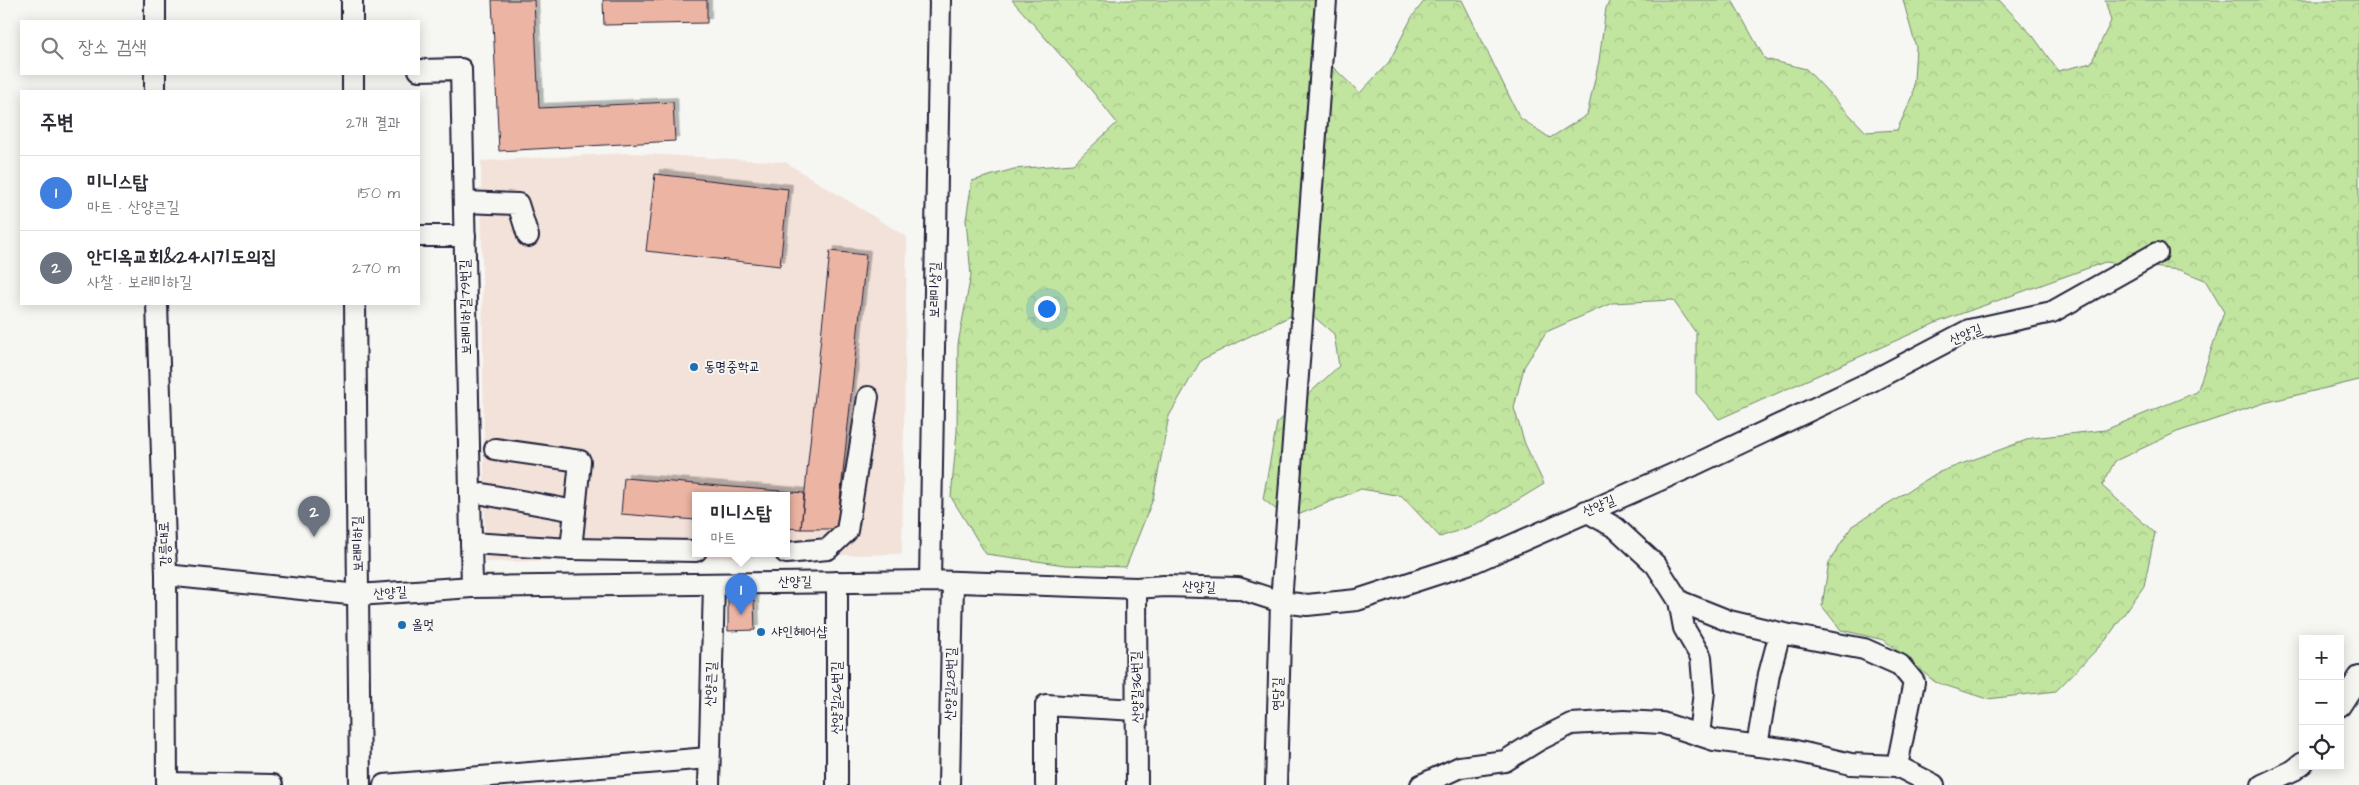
<!DOCTYPE html>
<html lang="ko">
<head>
<meta charset="utf-8">
<style>
	:root { --surface:#fff; --page:#f2f2f3; --text:#2b2b33; --muted:#7c7c81; --line:#e1e1e2; --accent:#2563eb }
	body { margin:0; font-family:"Architects Daughter","Poor Story",sans-serif; background:var(--page); color:var(--text) }
	.controls { position:absolute; right:15px; bottom:15px; display:grid; overflow:hidden; border-radius:0px; box-shadow:0 2px 12px #0003 }
	.controls button { width:45px; height:45px; display:grid; place-items:center; padding:0; border:0; border-bottom:1px solid var(--line); background:var(--surface); color:var(--text); font:25px sans-serif }
	.you { position:absolute; left:1046px; top:308px; width:18px; height:18px; margin:-12px; border:4px solid #fff; border-radius:50%; background:#1a73e8; box-shadow:0 0 0 8px #1a73e833 }
	.badge { display:grid; place-items:center; width:32px; height:32px; border-radius:50%; background:var(--accent); color:#fff; font-size:16px; font-weight:700 }
	.pin { position:absolute; translate:-50% -41px; filter:drop-shadow(0 1px 2px #0008) }
	.pin::after { content:''; position:absolute; top:26px; width:18px; height:15px; background:inherit; clip-path:polygon(0 0,100% 0,50% 100%) }
	.popup { position:absolute; left:692px; top:492px; width:98px; height:65px; box-sizing:border-box; display:grid; place-content:center; border-radius:0px; background:var(--surface); filter:drop-shadow(0 1px 4px #0005); font-size:16px; white-space:nowrap; color:var(--muted) }
	.popup b { font-size:19px; color:var(--text) }
	.popup::after { content:''; position:absolute; left:50%; top:100%; margin-left:-10px; border:10px solid transparent; border-top-color:var(--surface) }
	.list { margin:0; padding:0; list-style:none }
	h2 { display:flex; justify-content:space-between; align-items:center; height:65px; margin:0; padding:0 20px; font-size:21px }
	h2 small { font-size:16px; font-weight:400; color:var(--muted) }
	.list li { display:grid; grid-template-columns:32px 1fr auto; gap:15px; align-items:center; box-sizing:border-box; height:75px; padding:0 20px; border-top:1px solid var(--line) }
	.list b { display:block; font-size:19px; white-space:nowrap }
	.list p { margin:0; font-size:16px; white-space:nowrap; color:var(--muted) }
	.list em { font-size:16px; font-style:normal; color:var(--muted) }
	.icon { flex:none; width:28px; height:28px; fill:none; stroke:currentColor; stroke-width:2; stroke-linecap:round; stroke-linejoin:round }
	.map { position:relative; flex:none; width:2359px; height:785px; overflow:hidden }
	.search { position:absolute; background:var(--surface); box-shadow:0 2px 12px #0003; left:20px; top:20px; width:400px; height:55px; display:flex; align-items:center; gap:12px; box-sizing:border-box; padding:0 18px; border-radius:0px; color:var(--muted); font-size:19px }
	.panel { position:absolute; background:var(--surface); box-shadow:0 2px 12px #0003; left:20px; top:90px; width:400px; height:215px; border-radius:0px }
	.map>svg:first-child { display:block }
	.built { fill:#f3e2da; fill-rule:evenodd }
	.forest { fill:url(#forest-crowns); stroke:#72846d }
	.building { fill:#ecb4a3; stroke:#22223b; filter:url(#shadow) }
	.lines { fill:none; stroke-linecap:round; stroke-linejoin:round }
	.minor-casing { stroke:#22223b; stroke-width:24 }
	.minor { stroke:#f6f6f2; stroke-width:20 }
	.poi-dot { fill:#1f6fb2; stroke:#f6f6f2; stroke-width:2 }
	.labels { text-anchor:middle; dominant-baseline:central; stroke-width:4; stroke-linejoin:round; paint-order:stroke }
	.street-label { font-size:14px; fill:#22223b; stroke:#f6f6f2 }
	.poi-label { font-size:14px; fill:#22223b; stroke:#f6f6f2; text-anchor:start }
</style>
</head>
<body>
<div class="map">
<svg width="2359" height="785" viewBox="0 0 2359 785">
	<defs>
		<pattern id="forest-crowns" width="20" height="18" patternUnits="userSpaceOnUse" patternTransform="scale(1.25)"><rect width="20" height="18" fill="#c1e59f"/><path d="M2 6a3 3 0 1 1 6 0M12 15a3 3 0 1 1 6 0" fill="none" stroke="#a6c48a"/></pattern>
		<filter id="shadow"><feDropShadow dx="4.5" dy="-4.5" stdDeviation="0" flood-color="#0004"/></filter>
	</defs>
	<rect width="100%" height="100%" fill="#f6f6f2"/>
	<filter id="ink" filterUnits="userSpaceOnUse"><feTurbulence type="fractalNoise" baseFrequency=".02" numOctaves="2"/><feDisplacementMap in="SourceGraphic" scale="10" xChannelSelector="R" yChannelSelector="G"/><feConvolveMatrix kernelMatrix="1 2 1 2 8 2 1 2 1" color-interpolation-filters="sRGB"/></filter>
	<g filter="url(#ink)">
		<!-- built -->
		<path class="built" d="M629,153L785,162L907,237L902,554L485,562L481,161ZM696,496H786V554H696Z"/>
		<!-- forest -->
		<polygon class="forest" points="1012,0 1323,0 1313,48 1360,93 1389,62 1412,17 1425,0 1462,0 1520,118 1550,138 1587,115 1599,61 1606,8 1610,0 1732,0 1765,59 1806,69 1866,132 1897,130 1913,96 1916,47 1903,0 1999,0 2033,36 2058,71 2091,63 2111,21 2105,0 2359,0 2359,380 2264,403 2177,432 2115,461 2102,486 2155,533 2144,586 2105,641 2056,691 1987,699 1935,682 1884,640 1841,630 1822,606 1829,562 1852,526 1937,473 2032,438 2105,430 2197,392 2224,312 2205,280 2180,270 2105,262 1938,322 1719,419 1696,393 1696,333 1673,300 1612,303 1546,332 1524,367 1514,408 1525,444 1544,484 1480,523 1440,537 1402,496 1361,489 1288,519 1263,499 1277,423 1339,366 1334,334 1305,309 1201,360 1169,416 1153,499 1126,567 1065,565 986,554 951,497 957,432 958,344 971,275 966,220 972,181 1014,169 1073,164 1117,123 1092,91"/>
		<!-- building -->
		<g class="building">
			<polygon points="492,0 534,0 539,108 673,102 675,141 499,151"/>
			<polygon points="603,0 707,0 707,23 604,25"/>
			<polygon points="655,174 788,189 780,266 646,251"/>
			<polygon points="830,251 866,255 837,529 801,529"/>
			<polygon points="624,478 804,493 801,529 786,528 786,496 696,496 696,520 621,514"/>
			<polygon points="728,600 754,600 755,630 728,631"/>
		</g>
		<g class="lines">
			<defs>
				<g id="minor">
					<polyline points="352,0 352,21"/>
					<polyline points="155,21 155,0"/>
					<polyline points="419,70 461,69 472,587"/>
					<polyline points="353,74 353,91"/>
					<polyline points="155,91 155,74"/>
					<polyline points="464,202 518,204 528,236"/>
					<polyline points="419,236 465,236"/>
					<polyline points="157,304 166,575 167,785"/>
					<polyline points="355,304 360,785"/>
					<polyline points="495,449 580,461 575,511"/>
					<polyline points="1586,511 1616,528 1656,565 1679,601"/>
					<polyline points="471,543 571,549 575,511 483,494"/>
					<polyline points="571,549 696,551"/>
					<polyline points="786,553 828,549 847,531 868,397"/>
					<polyline points="166,575 358,595 472,587 930,581 1136,588 1164,586 1238,588 1281,602 1307,605 1357,600 1474,562 1694,465 1872,381 1969,330 2052,312 2157,253"/>
					<polyline points="930,581 940,0"/>
					<polyline points="1136,588 1137,785"/>
					<polyline points="2340,706 2359,677"/>
					<polyline points="1699,735 1704,692 1701,657 1684,628 1679,601 1729,621 1780,633"/>
					<polyline points="1897,766 1934,785"/>
					<polyline points="167,783 272,785"/>
					<polyline points="384,785 708,758"/>
					<polyline points="709,785 714,584"/>
					<polyline points="837,785 837,582"/>
					<polyline points="949,785 953,582"/>
					<polyline points="1046,785 1046,705 1137,710"/>
					<polyline points="1276,785 1281,602 1326,0"/>
					<polyline points="1421,785 1460,767 1505,761 1539,740 1571,724 1624,721 1662,723 1714,740 1791,750 1851,764 1897,766 1914,682 1900,665 1864,649 1780,633 1769,674 1757,746"/>
					<polyline points="2262,785 2294,770 2303,763"/>
				</g>
			</defs>
			<!-- minor casing -->
			<use href="#minor" class="minor-casing"/>
			<!-- minor -->
			<use href="#minor" class="minor"/>
		</g>
	</g>
	<!-- markers -->
	<g class="poi-dot">
		<circle cx="694" cy="367" r="5"/>
		<circle cx="402" cy="625" r="5"/>
		<circle cx="761" cy="632" r="5"/>
	</g>
	<g class="labels">
		<!-- street labels -->
		<g class="street-label">
			<text transform="translate(935 290) rotate(-89)">보래미상길</text>
			<text transform="translate(466 307) rotate(-91)">보래미하길79번길</text>
			<text transform="translate(1966 335) rotate(-22)">산양길</text>
			<text transform="translate(1599 506) rotate(-23)">산양길</text>
			<text transform="translate(165 544) rotate(-92)">강릉대로</text>
			<text transform="translate(358 544) rotate(-91)">보래미하길</text>
			<text transform="translate(795 582) rotate(-1)">산양길</text>
			<text transform="translate(1199 587) rotate(2)">산양길</text>
			<text transform="translate(390 593) rotate(-4)">산양길</text>
			<text transform="translate(711 684) rotate(-88)">산양큰길</text>
			<text transform="translate(951 684) rotate(-89)">산양길28번길</text>
			<text transform="translate(1137 687) rotate(-91)">산양길36번길</text>
			<text transform="translate(1278 694) rotate(-89)">연당길</text>
			<text transform="translate(837 698) rotate(-90)">산양길26번길</text>
		</g>
		<!-- poi labels -->
		<g class="poi-label">
			<text x="704" y="367">동명중학교</text>
			<text x="412" y="625">올멋</text>
			<text x="771" y="632">샤인헤어샵</text>
		</g>
	</g>
</svg>
<div class="controls">
<button>+</button>
<button>−</button>
<button><svg class="icon" aria-label="locate" viewBox="0 0 24 24"><circle cx="12" cy="12" r="6"/><path d="M12 2v4M12 18v4M2 12h4M18 12h4"/></svg></button>
</div>
<div class="you"></div>
<div class="pin badge" style="left:741px;top:615px;background:#3f7fe0">1</div>
<div class="popup"><b>미니스탑</b>마트</div>
<div class="pin badge" style="left:314px;top:537px;background:#6b7280">2</div>
<div class="search"><svg class="icon" aria-label="search" viewBox="0 0 24 24"><circle cx="10" cy="10" r="6"/><path d="M15 15l6 6"/></svg>장소 검색</div>
<section class="panel">
<h2>주변<small>2개 결과</small></h2>
<ul class="list">
<li><span class="badge" style="background:#3f7fe0">1</span><div><b>미니스탑</b><p>마트 · 산양큰길</p></div><em>150 m</em></li>
<li><span class="badge" style="background:#6b7280">2</span><div><b>안디옥교회&amp;24시기도의집</b><p>사찰 · 보래미하길</p></div><em>270 m</em></li>
</ul>
</section>
</div>
</body>
</html>
